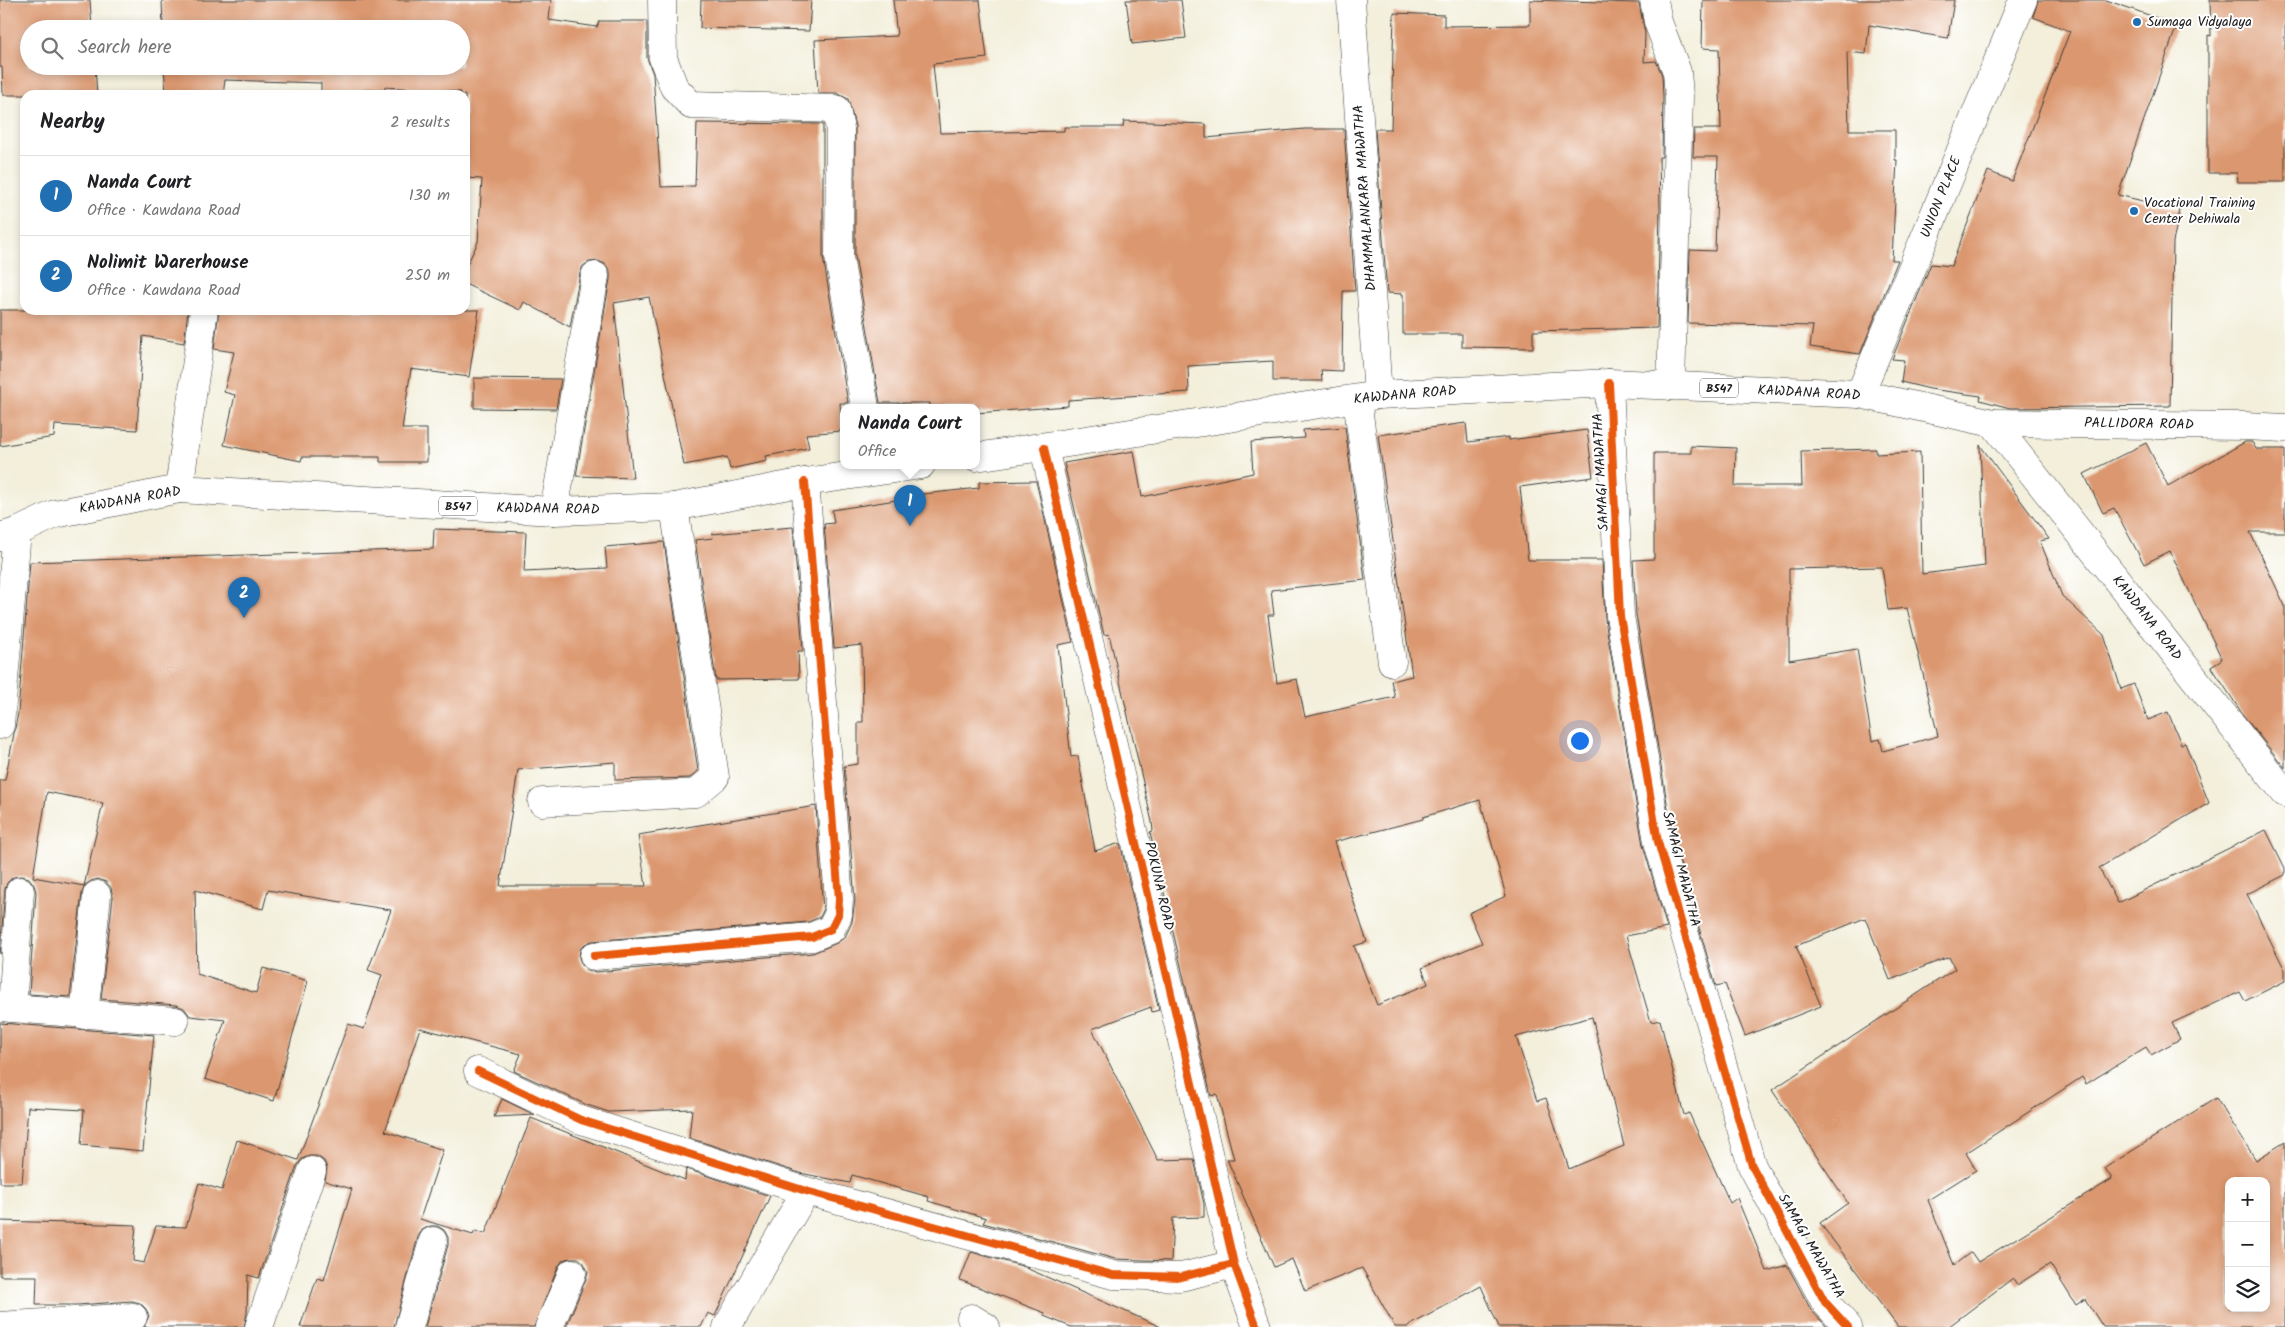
<!DOCTYPE html>
<html lang="en">
<head>
<meta charset="utf-8">
<style>
  :root { --surface:#fff; --page:#f6f6f6; --text:#202124; --muted:#757577; --line:#e0e0e0; --accent:#1f6fb2 }
  body { margin:0; font-family:Kalam,sans-serif; background:var(--page); color:var(--text) }
  .controls { position:absolute; right:15px; bottom:15px; display:grid; overflow:hidden; border-radius:10px; box-shadow:0 2px 8px #0003 }
  .controls button { width:45px; height:45px; display:grid; place-items:center; padding:0; border:0; border-bottom:1px solid var(--line); background:var(--surface); color:var(--text); font:25px sans-serif }
  .you { position:absolute; left:1579px; top:740px; width:18px; height:18px; margin:-12px; border:4px solid #fff; border-radius:50%; background:#1a73e8; box-shadow:0 0 0 8px #1a73e833 }
  .badge { display:grid; place-items:center; width:32px; height:32px; border-radius:50%; background:var(--accent); color:#fff; font-size:16px; font-weight:700 }
  .pin { position:absolute; translate:-50% -41px; filter:drop-shadow(0 1px 2px #0008) }
  .pin::after { content:''; position:absolute; top:26px; width:18px; height:15px; background:inherit; clip-path:polygon(0 0,100% 0,50% 100%) }
  .popup { position:absolute; left:840px; top:404px; width:140px; height:65px; box-sizing:border-box; display:grid; place-content:center; border-radius:10px; background:var(--surface); filter:drop-shadow(0 1px 4px #0005); font-size:16px; white-space:nowrap; color:var(--muted) }
  .popup b { font-size:19px; color:var(--text) }
  .popup::after { content:''; position:absolute; left:50%; top:100%; margin-left:-10px; border:10px solid transparent; border-top-color:var(--surface) }
  .list { margin:0; padding:0; list-style:none }
  h2 { display:flex; justify-content:space-between; align-items:center; height:65px; margin:0; padding:0 20px; font-size:21px }
  h2 small { font-size:16px; font-weight:400; color:var(--muted) }
  .list li { display:grid; grid-template-columns:32px 1fr auto; gap:15px; align-items:center; box-sizing:border-box; height:80px; padding:0 20px; border-top:1px solid var(--line) }
  .list b { display:block; font-size:19px; white-space:nowrap }
  .list p { margin:0; font-size:16px; white-space:nowrap; color:var(--muted) }
  .list em { font-size:16px; font-style:normal; color:var(--muted) }
  .icon { flex:none; width:28px; height:28px; fill:none; stroke:currentColor; stroke-width:2; stroke-linecap:round; stroke-linejoin:round }
  .map { position:relative; flex:none; width:2285px; height:1327px; overflow:hidden }
  .search { position:absolute; background:var(--surface); box-shadow:0 2px 8px #0003; left:20px; top:20px; width:450px; height:55px; display:flex; align-items:center; gap:12px; box-sizing:border-box; padding:0 18px; border-radius:28px; color:var(--muted); font-size:19px }
  .panel { position:absolute; background:var(--surface); box-shadow:0 2px 8px #0003; left:20px; top:90px; width:450px; height:225px; border-radius:15px }
  .map>svg:first-child { display:block }
</style>
</head>
<body>
<div class="map">
<svg width="2285" height="1327" viewBox="0 0 2285 1327">
  <rect width="100%" height="100%" fill="#fff"/>
  <filter id="ink" filterUnits="userSpaceOnUse"><feTurbulence type="fractalNoise" baseFrequency=".02" numOctaves="2"/><feDisplacementMap in="SourceGraphic" scale="10" xChannelSelector="R" yChannelSelector="G"/><feConvolveMatrix kernelMatrix="1 2 1 2 8 2 1 2 1" color-interpolation-filters="sRGB"/></filter>
  <filter id="wash" filterUnits="userSpaceOnUse"><feTurbulence type="fractalNoise" baseFrequency=".0096" numOctaves="4" result="noise"/><feDisplacementMap in="SourceGraphic" scale="20" xChannelSelector="R" yChannelSelector="G"/><feGaussianBlur stdDeviation="1.12" result="paint"/><feColorMatrix in="noise" values="0 0 0 0 0 0 0 0 0 0 0 0 0 0 0 0 0 1.4 0 .05"/><feComposite in="paint" operator="in"/></filter>
  <g filter="url(#wash)">
    <rect width="100%" height="100%" fill="#f3efdb"/>
    <g id="blocks">
      <g fill="#db9870" fill-rule="evenodd">
        <polygon points="0,0 90,0 92,29 29,29 29,66 95,66 97,95 3,95 2,67 0,67"/>
        <polygon points="162,0 551,0 549,20 597,27 599,21 647,21 647,58 653,74 661,187 695,186 697,123 823,124 823,257 848,403 840,403 842,431 806,434 809,448 766,456 767,461 730,469 727,457 684,465 649,297 614,303 633,478 576,476 610,279 610,271 605,264 598,261 589,262 583,266 580,273 570,327 524,302 520,310 465,284 465,269 478,242 482,179 465,178 465,95 461,95 461,92 385,87 385,90 361,90 361,95 321,95 321,83 225,80 223,95 166,95 164,66 461,66 461,29 163,29"/>
        <polygon points="701,0 811,0 809,31 700,28"/>
        <polygon points="893,0 980,0 987,58 933,64 940,133 1064,131 1064,127 1123,127 1124,121 1206,124 1206,138 1305,129 1344,129 1355,291 1343,291 1342,371 1321,370 1322,381 1273,381 1273,361 1188,366 1189,392 1068,400 1068,406 976,413 976,407 930,407 930,403 880,403 855,256 855,126 848,99 837,93 818,93 815,40 897,36"/>
        <polygon points="1126,0 1181,0 1186,38 1132,44"/>
        <polygon points="1530,0 1639,3 1645,33 1644,62 1656,61 1662,75 1663,96 1662,157 1659,157 1660,209 1657,328 1533,331 1533,348 1462,347 1462,334 1403,334 1403,294 1387,293 1375,129 1391,129 1394,13 1444,15 1444,26 1530,25"/>
        <polygon points="1703,0 1954,0 1948,38 1869,25 1866,54 1847,52 1849,130 1895,130 1895,160 1897,160 1892,260 1898,260 1860,354 1810,347 1813,326 1688,323 1690,250 1715,251 1718,157 1693,157 1694,129 1721,129 1719,49 1702,48"/>
        <polygon points="2038,0 2106,0 2177,25 2118,195 2180,210 2173,242 2170,406 2010,408 1980,400 1981,396 1930,389 1901,382 1904,360 1892,359 1931,264 1951,266 1988,171 2012,181 2070,31 2033,17"/>
        <polygon points="2210,0 2285,0 2285,182 2238,182 2237,173 2208,173 2208,35 2211,36"/>
        <polygon points="0,310 188,310 184,343 143,336 137,430 55,425 54,437 0,446"/>
        <polygon points="219,310 479,310 469,377 411,369 402,429 427,429 427,462 380,462 380,457 302,457 301,461 224,445 235,395 224,392 234,352 214,349"/>
        <polygon points="474,378 561,379 556,409 474,408"/>
        <path d="M1466,423l2,19 41,-5v3l78,-10 6,47 -73,10 8,73h74l3,59 38,226 24,83 -41,8 25,86 9,-2 24,95 5,-2 41,90 7,-5 30,73 20,-6 24,45 16,17h-328l-18,-41 -74,41h-12l-33,-59 -57,23 -13,-32 -18,8 -47,-108h7l-17,-65 -6,2 -61,-264 3,-1 -1,-9 -25,-110 -18,-78 -5,1 -40,-172 70,-12 8,46 111,-24 -2,-31 53,-4 -1,-8 42,-3 20,153 -94,10 3,25h-6l9,68 20,-4 8,38 90,-20 -4,-16 21,-5 -34,-241zM1480,800l26,96 -37,17 13,30 -60,25 6,16 -51,21 -23,-59 13,-4 -33,-100 89,-23v-2zM1592,1017l32,129 -55,23 -23,-71 -9,3 -21,-64z"/>
        <polygon points="2245,442 2252,442 2256,449 2285,449 2285,532 2250,532 2285,606 2285,768 2243,715 2211,666 2222,659 2170,551 2144,564 2114,508 2103,513 2084,474 2146,443 2168,486"/>
        <path d="M1980,445l69,94 -9,2 22,55 42,39 17,54 13,-5 14,36 20,-8 13,32 4,-1 24,60 -110,65 19,35 148,-73 19,38v7l-38,19 38,76v11l-40,20 -5,-9 -68,31 8,16 -29,16 -5,-8 -60,37 -4,-7 -116,76 10,17 -48,30 26,65 17,-13 7,10 134,-83 -7,-11 111,-70 40,62 29,-18v185h-182l-18,-28 -9,6 -26,-41 -33,21 -4,-7 -65,49h-50l-78,-104 28,-20 -76,-113 183,-121 -6,-12 -59,23 -25,-62 -69,28 25,60 -76,30 -20,-52 -9,2 -43,-147 -37,-225 -3,-54 21,-1v-106h37v-7l45,2 -1,38h67l-1,-35 75,-2v5l44,-2 2,122 63,-8zM1882,567l6,43 19,-2 31,128 -55,15 -3,-12 -8,2 -15,-92 -68,11v-91zM2229,1181h37v127h-37z"/>
        <path d="M1036,481l37,161 -15,3 13,112 7,-1 17,95 25,-8 39,167 -7,2 -1,-5 -59,22 66,131 36,-1 10,45v13l-31,1 -2,43 -56,-2 -132,-36 3,-5 -58,-17 1,-4 -77,-22 -2,8 -50,-10 -111,-35 3,-29 -83,3 -22,-7 -73,-34 7,-17 -101,-26 -35,103 58,19 -23,69 53,16 2,-4 10,3 46,-116 154,62 1,-11 84,27 -55,120 -7,-3 -7,14h-135l20,-48 2,-7 -4,-9 -6,-5h-7l-8,2 -5,7 -24,60h-109l23,-82v-8l-4,-7 -7,-4h-7l-8,4 -4,7 -24,90h-94l17,-49 7,2 28,-91 -27,-8 2,-13 -3,-7 -7,-5h-8l-7,3 -5,7 -38,112 -11,-3 -1,38 -3,14h-100l5,-11 -3,-7 -6,-6 -8,-2 -55,4h-41l1,-29h-37v-55l136,4 -3,36 11,2 12,-37 30,1 13,-44 23,7 15,-50 61,20 50,-136 16,5 18,-54 -14,-5 23,-60 -123,-20 -5,19 -68,-19 2,84 59,19 7,-25 45,13 -34,120 -69,-22 20,-59 -35,-4 -6,-8 -8,-3 -75,-6 12,-102 -2,-9 -5,-6 -8,-3 -7,2 -6,4 -3,8 -12,104 -41,-3 7,-102 -2,-7 -5,-7 -7,-2 -9,1 -6,6 -2,6 -5,65v-174h5l13,-67 12,-151 403,-13 1,-20 92,3 -2,40 83,-4 -2,-21 59,-5 34,229 -8,7 -75,2v-18l-97,8 -18,116h146l-8,-51 178,-29 7,105 -3,6 -12,5 -216,19 -7,3 -5,5 -1,9 3,7 5,5 8,2 218,-19 24,-10 8,-6 7,-15 3,-22 -11,-134 14,-2v-42h5l-1,-77 -28,3 -10,-124 10,-1 -2,-13 64,-10 -1,-3 84,-9v-6zM47,792l56,11 -19,83 -51,-9z"/>
        <polygon points="793,527 803,651 798,651 799,679 716,680 695,540 713,538 712,534"/>
        <polygon points="0,1023 154,1035 143,1151 81,1145 84,1110 28,1107 22,1183 0,1183"/>
        <polygon points="502,1099 535,1115 494,1117"/>
        <polygon points="971,1252 1029,1268 1026,1268 1161,1327 1071,1327 1044,1316 1045,1313 960,1280"/>
      </g>
    </g>
  </g>
  <g filter="url(#ink)">
    <use href="#blocks" fill-opacity="0" stroke="#3c3c39" stroke-width="1"/>
    <g fill="none" stroke-linecap="round" stroke-linejoin="round">
      <g stroke="#3c3c39" stroke-width="29">
        <g id="minor">
          <polyline points="662,0 663,58 674,87 691,105 836,109 840,129 839,257 865,407"/>
          <polyline points="1351,0 1378,395"/>
          <polyline points="1654,0 1658,22 1677,72 1679,96 1671,386"/>
          <polyline points="1609,383 1620,616 1658,842 1752,1166 1825,1302 1848,1327"/>
          <polyline points="1860,394 2023,0"/>
          <polyline points="1357,399 1392,662"/>
          <polyline points="1993,423 2245,426 2285,428"/>
          <polyline points="1044,448 1234,1264 1257,1327"/>
          <polyline points="179,489 204,310"/>
          <polyline points="554,511 595,276"/>
          <polyline points="0,725 17,532"/>
          <polyline points="542,802 696,793 715,777 674,507"/>
          <polyline points="594,956 812,937 831,929 838,915 839,899 805,482"/>
          <polyline points="0,1007 175,1021"/>
          <polyline points="12,1008 20,891"/>
          <polyline points="84,1015 97,895"/>
          <polyline points="478,1071 581,1120 806,1191 1113,1275 1181,1277 1234,1264"/>
          <polyline points="971,1318 986,1327"/>
          <polyline points="0,1326 133,1317"/>
          <polyline points="259,1327 312,1171"/>
          <polyline points="409,1327 433,1241"/>
          <polyline points="549,1327 572,1273"/>
          <polyline points="727,1327 806,1191"/>
        </g>
      </g>
      <g stroke="#3c3c39" stroke-width="29">
        <g id="major">
          <polyline points="976,457 1378,395 1609,383 1860,394 1993,423 2285,793"/>
          <polyline points="0,537 17,532 55,514 179,489 554,511 674,507 805,482 921,465"/>
        </g>
      </g>
      <use href="#minor" stroke="#fff" stroke-width="28"/>
      <use href="#major" stroke="#fff" stroke-width="28"/>
      <g stroke="#fff" stroke-width="11">
        <g id="cycleway">
          <polyline points="1609,383 1620,616 1658,842 1752,1166 1825,1302 1848,1327"/>
          <polyline points="1044,448 1234,1264 1257,1327"/>
          <polyline points="594,956 812,937 831,929 838,915 839,899 805,482"/>
          <polyline points="478,1071 581,1120 806,1191 1113,1275 1181,1277 1234,1264"/>
        </g>
      </g>
      <use href="#cycleway" stroke="#e8590c" stroke-width="8"/>
    </g>
  </g>
  <g fill="#1f6fb2" stroke="#fff" stroke-width="2">
    <circle cx="2137" cy="22" r="5"/>
    <circle cx="2134" cy="211" r="5"/>
  </g>
  <g text-anchor="middle" dominant-baseline="central" stroke-width="4" stroke-linejoin="round" paint-order="stroke">
    <g fill="#fff" stroke="#606060" stroke-width="1">
      <rect x="1700" y="378.5" width="38" height="19" rx="4"/>
      <rect x="439" y="496.5" width="38" height="19" rx="4"/>
    </g>
    <g font-size="12" font-weight="bold" fill="#1c1c1c">
      <text x="1719" y="388">B547</text>
      <text x="458" y="506">B547</text>
    </g>
    <g font-size="14" fill="#1c1c1c" stroke="#fff" text-anchor="start">
      <text x="2147" y="22">Sumaga Vidyalaya</text>
      <text x="2144" y="203">Vocational Training<tspan x="2144" dy="16">Center Dehiwala</tspan></text>
    </g>
    <g font-size="14" fill="#1c1c1c" stroke="#fff">
      <text transform="translate(1941 197) rotate(-68)">UNION PLACE</text>
      <text transform="translate(1365 198) rotate(-94)">DHAMMALANKARA MAWATHA</text>
      <text transform="translate(1809 393) rotate(3)">KAWDANA ROAD</text>
      <text transform="translate(1405 395) rotate(-5)">KAWDANA ROAD</text>
      <text transform="translate(2139 424) rotate(1)">PALLIDORA ROAD</text>
      <text transform="translate(1601 472) rotate(-93)">SAMAGI MAWATHA</text>
      <text transform="translate(130 500) rotate(-10)">KAWDANA ROAD</text>
      <text transform="translate(548 509) rotate(1)">KAWDANA ROAD</text>
      <text transform="translate(2147 618) rotate(52)">KAWDANA ROAD</text>
      <text transform="translate(1681 869) rotate(76)">SAMAGI MAWATHA</text>
      <text transform="translate(1159 886) rotate(77)">POKUNA ROAD</text>
      <text transform="translate(1811 1246) rotate(60)">SAMAGI MAWATHA</text>
    </g>
  </g>
</svg>
<div class="controls">
<button>+</button>
<button>−</button>
<button><svg class="icon" aria-label="layers" viewBox="0 0 24 24"><path d="M12 4l9 5-9 5-9-5zM3 14l9 5 9-5"/></svg></button>
</div>
<div class="you"></div>
<div class="pin badge" style="left:910px;top:526px">1</div>
<div class="popup"><b>Nanda Court</b>Office</div>
<div class="pin badge" style="left:244px;top:618px">2</div>
<div class="search"><svg class="icon" aria-label="search" viewBox="0 0 24 24"><circle cx="10" cy="10" r="6"/><path d="M15 15l6 6"/></svg>Search here</div>
<section class="panel">
<h2>Nearby<small>2 results</small></h2>
<ul class="list">
<li><span class="badge">1</span><div><b>Nanda Court</b><p>Office · Kawdana Road</p></div><em>130 m</em></li>
<li><span class="badge">2</span><div><b>Nolimit Warerhouse</b><p>Office · Kawdana Road</p></div><em>250 m</em></li>
</ul>
</section>
</div>
</body>
</html>
